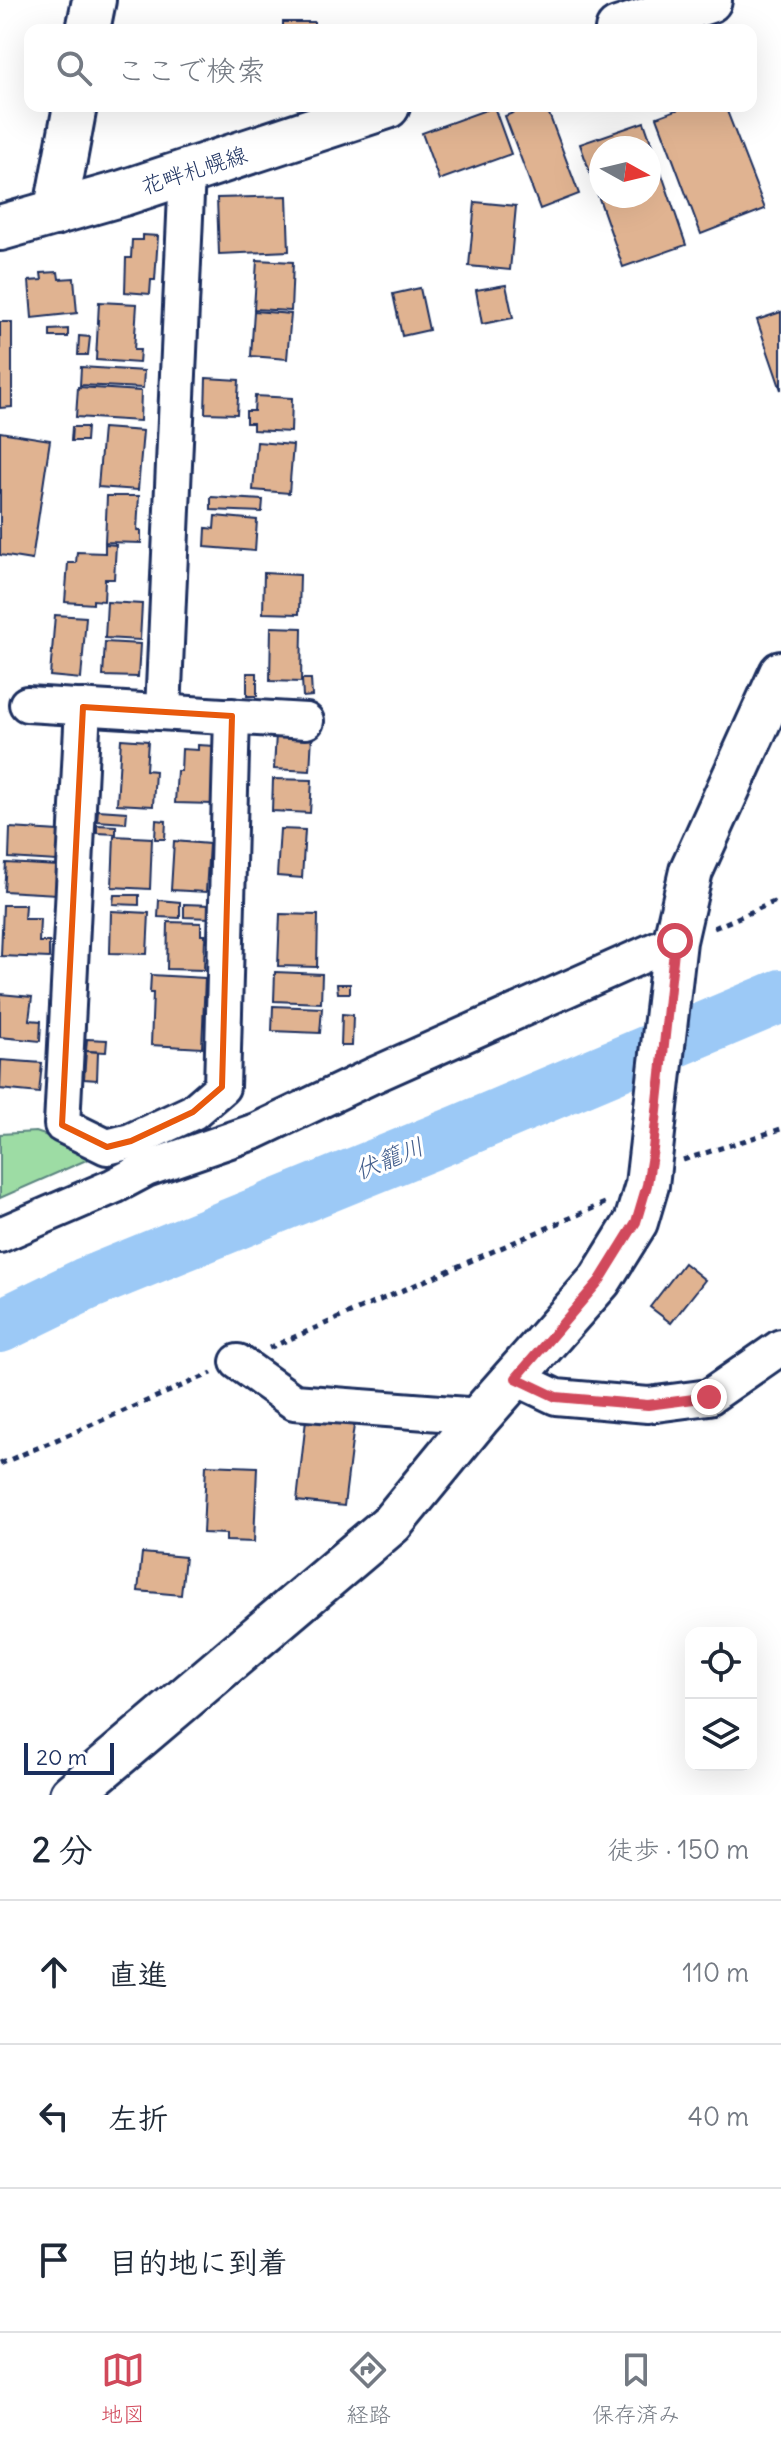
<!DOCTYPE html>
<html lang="ja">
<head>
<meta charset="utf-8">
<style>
  :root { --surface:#fff; --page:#f6f6f7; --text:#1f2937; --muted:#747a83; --line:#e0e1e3; --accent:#d1495b }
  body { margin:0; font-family:Delius,"Klee One",sans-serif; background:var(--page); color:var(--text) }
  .controls { position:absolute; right:24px; bottom:24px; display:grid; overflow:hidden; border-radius:16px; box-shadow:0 8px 32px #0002 }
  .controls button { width:72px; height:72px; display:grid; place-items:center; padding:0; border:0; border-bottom:2px solid var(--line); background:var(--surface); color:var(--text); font:40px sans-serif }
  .compass { position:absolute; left:589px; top:136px; width:72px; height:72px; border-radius:50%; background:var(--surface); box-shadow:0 8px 32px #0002; rotate:98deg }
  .scale { position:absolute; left:24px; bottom:20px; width:90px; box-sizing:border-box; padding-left:8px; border:4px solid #1b2f5e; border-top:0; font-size:22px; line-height:28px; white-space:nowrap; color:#1b2f5e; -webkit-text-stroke:6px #fff; paint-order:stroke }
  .stop { position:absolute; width:24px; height:24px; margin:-18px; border:6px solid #d1495b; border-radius:50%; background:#fff }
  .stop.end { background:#d1495b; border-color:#fff; box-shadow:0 2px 8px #0008 }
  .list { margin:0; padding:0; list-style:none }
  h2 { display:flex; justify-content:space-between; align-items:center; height:104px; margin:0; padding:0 32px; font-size:34px }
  h2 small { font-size:26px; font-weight:400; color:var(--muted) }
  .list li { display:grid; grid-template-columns:52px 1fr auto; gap:24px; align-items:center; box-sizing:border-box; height:144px; padding:0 32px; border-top:2px solid var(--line) }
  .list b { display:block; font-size:30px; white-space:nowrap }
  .list em { font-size:26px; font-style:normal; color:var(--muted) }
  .icon { flex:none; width:44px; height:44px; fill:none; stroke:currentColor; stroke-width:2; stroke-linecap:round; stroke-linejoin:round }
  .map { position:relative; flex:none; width:781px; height:1795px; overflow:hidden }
  .search { position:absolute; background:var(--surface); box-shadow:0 8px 32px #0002; left:24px; right:24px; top:24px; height:88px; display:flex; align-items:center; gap:20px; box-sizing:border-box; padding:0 28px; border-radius:16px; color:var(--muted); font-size:30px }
  .sheet { height:536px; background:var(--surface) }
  nav { display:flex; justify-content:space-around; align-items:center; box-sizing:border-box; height:112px; border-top:2px solid var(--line); background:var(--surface); font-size:22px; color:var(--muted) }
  nav a { display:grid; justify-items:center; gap:4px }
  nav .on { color:var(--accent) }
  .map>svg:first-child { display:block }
</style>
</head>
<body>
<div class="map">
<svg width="781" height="1795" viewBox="0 0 781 1795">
  <rect width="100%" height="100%" fill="#fff"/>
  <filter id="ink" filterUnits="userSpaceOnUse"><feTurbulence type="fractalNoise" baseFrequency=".0125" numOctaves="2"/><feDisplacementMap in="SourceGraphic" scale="16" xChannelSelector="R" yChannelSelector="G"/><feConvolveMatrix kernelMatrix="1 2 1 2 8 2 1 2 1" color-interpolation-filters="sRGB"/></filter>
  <g filter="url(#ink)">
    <polygon fill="#9ddca4" stroke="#5c8681" stroke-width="2" points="36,1132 100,1154 0,1198 0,1134"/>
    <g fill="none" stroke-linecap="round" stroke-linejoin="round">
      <polyline stroke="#9cc9f6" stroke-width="54" points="0,1326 86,1284 459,1132 781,996"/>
    </g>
    <g fill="#e0b391" stroke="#1b2f5e" stroke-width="2" fill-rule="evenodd">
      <rect x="283" y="22" width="31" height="8"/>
      <polygon points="530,106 546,106 579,194 540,209 505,116"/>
      <polygon points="687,106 725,106 765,209 701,234 657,117"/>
      <polygon points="494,107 511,154 439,180 422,133"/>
      <path d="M644,122l42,123 -63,22 -43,-123zM601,148h48v48h-48z"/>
      <polygon points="287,196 289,251 219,254 217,198"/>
      <polygon points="475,202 516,206 510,270 469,266"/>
      <polygon points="143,235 158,236 155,280 151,280 150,294 125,292 126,258 131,258 132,240 143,240"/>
      <polygon points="257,260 293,262 291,311 254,309"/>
      <polygon points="58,272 59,279 74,278 77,313 32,318 29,281 42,280 41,273"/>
      <polygon points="506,285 513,318 482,324 476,290"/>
      <polygon points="420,288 429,330 402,336 393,294"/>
      <polygon points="99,302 137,304 134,350 140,350 139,363 96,360"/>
      <polygon points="254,311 291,314 287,359 251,356"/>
      <polygon points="781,312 781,390 757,320"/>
      <polygon points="0,322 12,322 12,407 0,408"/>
      <polygon points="68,329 68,337 50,337 50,330"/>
      <polygon points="79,336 90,337 88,355 78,355"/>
      <polygon points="81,367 144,371 143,388 80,385"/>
      <polygon points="206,378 239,380 237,414 205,413"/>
      <polygon points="78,387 141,391 140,421 76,417"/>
      <polygon points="255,396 292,398 291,432 253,430 253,423 246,423 246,411 254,411"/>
      <polygon points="72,427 87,427 86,441 71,441"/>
      <polygon points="103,428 143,431 138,490 98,487"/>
      <polygon points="0,432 50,440 32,560 0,555"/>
      <polygon points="257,442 293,445 289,493 253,490"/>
      <polygon points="107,496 139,496 137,530 141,531 141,543 105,542"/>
      <polygon points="211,497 263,500 262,512 211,510"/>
      <polygon points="215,516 257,520 255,551 205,547 206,528 214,529"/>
      <polygon points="105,544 116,545 114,579 105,579 104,601 93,600 93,604 65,602 68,563 76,563 77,552 105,553"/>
      <polygon points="264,573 300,575 299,614 263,613"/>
      <polygon points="107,602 142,604 140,640 105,638"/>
      <polygon points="55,615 86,617 81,679 50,676"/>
      <polygon points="271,627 302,628 301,682 270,681"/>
      <polygon points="105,642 140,644 138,677 103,676"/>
      <rect x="247" y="673" width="10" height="23"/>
      <polygon points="302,679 311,679 312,696 303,697"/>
      <polygon points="276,734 312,735 310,771 274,769"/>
      <polygon points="121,739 148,741 146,770 155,771 153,806 117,804"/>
      <polygon points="198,745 215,746 213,804 175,803 177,771 181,771 182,749 198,750"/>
      <polygon points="273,779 312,780 310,813 272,811"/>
      <polygon points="98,810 127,812 126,823 97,821"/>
      <polygon points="156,820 166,821 165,839 155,839"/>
      <polygon points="97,825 116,826 116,834 97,833"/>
      <polygon points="10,828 59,831 57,861 9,858"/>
      <polygon points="280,829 305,830 302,878 277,876"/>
      <polygon points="114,836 152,838 150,889 112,887"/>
      <polygon points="174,841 209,844 206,892 171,890"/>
      <polygon points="6,863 59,866 57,894 4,891"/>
      <polygon points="114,895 139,895 139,905 113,904"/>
      <polygon points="159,900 180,902 180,918 158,917"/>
      <polygon points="184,904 211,905 210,918 184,917"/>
      <polygon points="3,905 25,905 24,919 40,919 39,942 49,942 49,958 1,956"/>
      <polygon points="111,911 149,913 147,954 110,953"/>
      <polygon points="280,914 318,915 317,967 278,966"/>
      <polygon points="168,922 201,923 201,935 205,935 204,970 167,969"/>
      <polygon points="275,972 322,974 321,1003 274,1001"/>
      <polygon points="151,975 205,978 202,1048 151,1045 153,993 150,993"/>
      <polygon points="337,984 350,984 350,993 338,993"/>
      <polygon points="0,994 32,997 29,1020 41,1021 40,1041 0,1037"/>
      <polygon points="273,1006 322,1008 320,1033 272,1031"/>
      <polygon points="342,1014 353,1015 352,1046 341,1046"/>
      <polygon points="87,1039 107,1040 106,1052 86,1051"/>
      <polygon points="86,1051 98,1052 97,1080 84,1079"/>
      <polygon points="1,1060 42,1063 39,1093 0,1089"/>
      <polygon points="684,1263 705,1280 671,1323 650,1307"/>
      <polygon points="306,1420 354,1425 344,1506 297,1501"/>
      <polygon points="206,1465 257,1467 254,1542 226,1541 226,1534 203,1533"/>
      <polygon points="142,1553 185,1557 181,1595 138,1591"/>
    </g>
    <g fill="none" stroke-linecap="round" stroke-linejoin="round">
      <g stroke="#1b2f5e" stroke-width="40">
        <g id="minor">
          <polyline points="27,704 306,721"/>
          <polyline points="83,707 62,1125 107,1147 131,1141 193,1112 222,1087 232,716"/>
          <polyline points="163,711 187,172"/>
          <polyline points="0,1235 114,1186 146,1169 256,1131 372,1076 675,941"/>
          <polyline points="238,1362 294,1402 480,1416"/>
          <polyline points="516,1378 556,1397 648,1405 709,1397 781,1347"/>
        </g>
      </g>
      <g stroke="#1b2f5e" stroke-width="48">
        <g id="tertiary">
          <polyline points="88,30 94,0"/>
          <polyline points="55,214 75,106"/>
          <polyline points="71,1795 392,1523 480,1416 600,1280 636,1222 647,1185 675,941 691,871 781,673"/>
        </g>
      </g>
      <g stroke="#1b2f5e" stroke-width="50">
        <g id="secondary">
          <polyline points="618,30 709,0"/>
          <polyline points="0,228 123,193 387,106"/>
        </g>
      </g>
      <g stroke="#1b2f5e" stroke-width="5" stroke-dasharray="6 6" stroke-linecap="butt">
        <polyline points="714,928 781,899"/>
        <polyline points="683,1160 781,1129"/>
        <polyline points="269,1348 605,1203"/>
        <polyline points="0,1464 212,1373"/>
      </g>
      <use href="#minor" stroke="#fff" stroke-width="34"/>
      <use href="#tertiary" stroke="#fff" stroke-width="42"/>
      <use href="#secondary" stroke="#fff" stroke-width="44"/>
    </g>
  </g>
  <g fill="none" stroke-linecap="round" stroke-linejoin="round" filter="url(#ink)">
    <polyline stroke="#d1495b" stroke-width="10" points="675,941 653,1149 647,1185 636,1222 600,1280 516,1378 556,1397 648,1405 709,1397"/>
  </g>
  <path fill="none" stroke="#e8590c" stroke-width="6" stroke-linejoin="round" d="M83,707l149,9 -10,371 -29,25 -62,29 -24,6 -45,-22z"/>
  <g text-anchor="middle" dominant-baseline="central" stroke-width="6" stroke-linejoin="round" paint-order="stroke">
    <g font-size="22" fill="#1b2f5e" stroke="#fff">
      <text transform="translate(194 170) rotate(-18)">花畔札幌線</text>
    </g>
    <g font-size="24" font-style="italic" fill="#425d8c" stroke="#fff">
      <text transform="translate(389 1158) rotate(-22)">伏籠川</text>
    </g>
  </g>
</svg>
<div class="controls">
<button><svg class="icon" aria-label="locate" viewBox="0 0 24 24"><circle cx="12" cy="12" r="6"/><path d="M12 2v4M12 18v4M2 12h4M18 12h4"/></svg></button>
<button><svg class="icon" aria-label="layers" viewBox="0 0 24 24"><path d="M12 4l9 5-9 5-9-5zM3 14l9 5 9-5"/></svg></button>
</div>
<svg class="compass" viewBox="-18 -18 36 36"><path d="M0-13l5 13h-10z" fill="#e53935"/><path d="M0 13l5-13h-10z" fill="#747a83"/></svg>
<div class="scale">20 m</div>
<div class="stop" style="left:675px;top:941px"></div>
<div class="stop end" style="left:709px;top:1397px"></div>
<div class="search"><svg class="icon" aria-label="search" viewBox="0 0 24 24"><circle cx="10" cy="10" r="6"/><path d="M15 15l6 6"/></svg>ここで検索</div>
</div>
<section class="sheet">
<h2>2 分<small>徒歩 · 150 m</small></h2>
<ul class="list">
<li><svg class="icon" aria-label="ahead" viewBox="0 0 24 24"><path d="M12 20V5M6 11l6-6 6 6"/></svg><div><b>直進</b></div><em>110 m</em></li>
<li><svg class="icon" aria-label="left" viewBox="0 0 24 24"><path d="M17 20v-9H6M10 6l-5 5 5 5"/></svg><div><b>左折</b></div><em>40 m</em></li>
<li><svg class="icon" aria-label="arrive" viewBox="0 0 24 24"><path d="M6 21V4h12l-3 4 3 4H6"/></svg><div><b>目的地に到着</b></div></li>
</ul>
</section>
<nav>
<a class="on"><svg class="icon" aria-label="map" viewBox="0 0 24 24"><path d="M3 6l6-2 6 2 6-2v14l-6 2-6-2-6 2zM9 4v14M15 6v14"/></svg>地図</a>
<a><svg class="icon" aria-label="directions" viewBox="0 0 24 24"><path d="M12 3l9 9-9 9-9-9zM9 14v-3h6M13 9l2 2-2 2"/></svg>経路</a>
<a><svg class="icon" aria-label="saved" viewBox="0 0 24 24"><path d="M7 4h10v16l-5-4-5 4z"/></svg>保存済み</a>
</nav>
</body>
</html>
